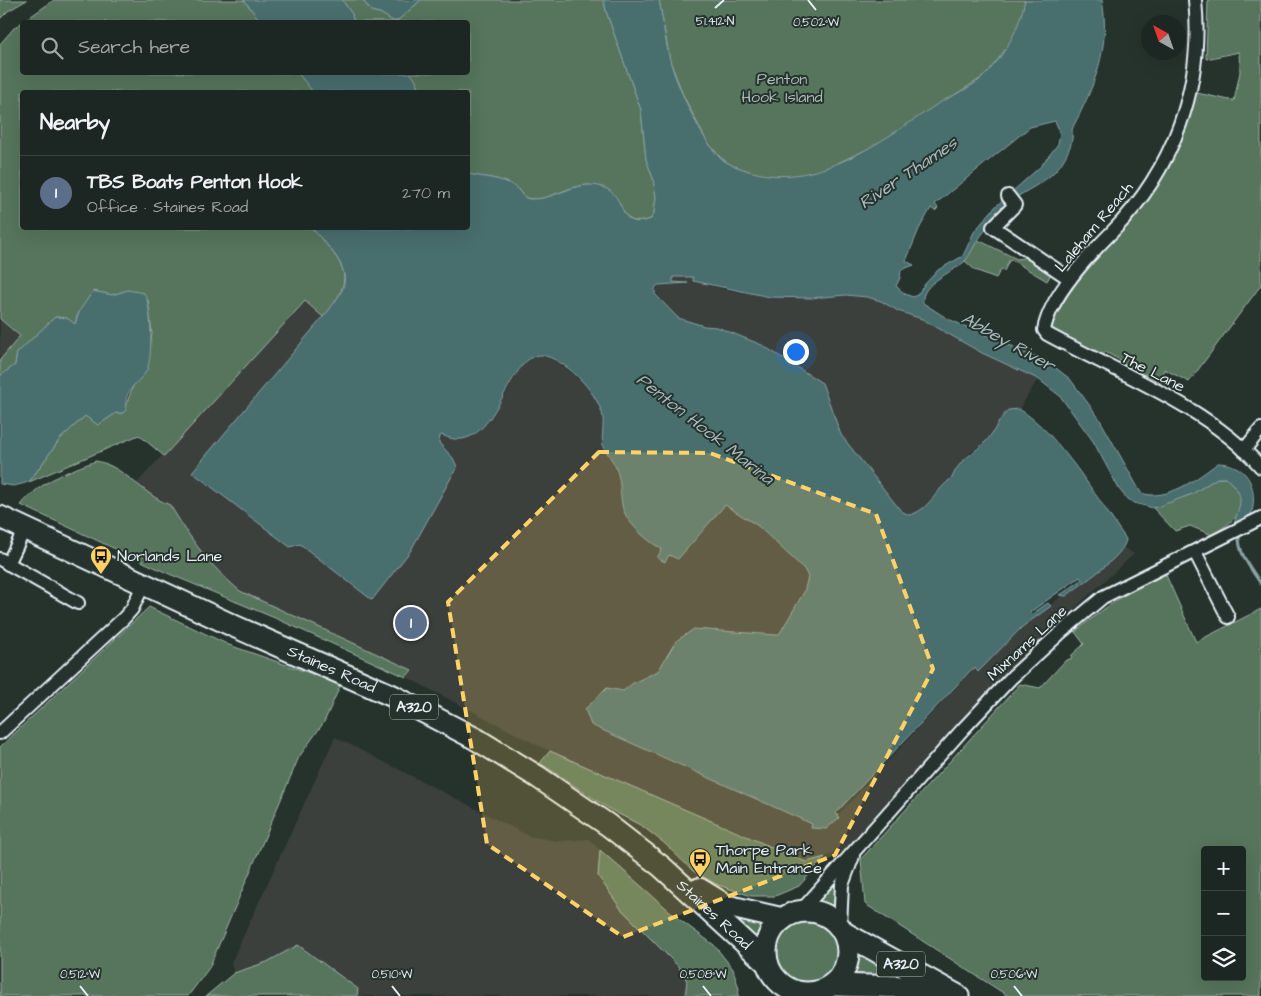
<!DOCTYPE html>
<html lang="en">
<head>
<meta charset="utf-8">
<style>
  :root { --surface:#1c2622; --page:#252e2a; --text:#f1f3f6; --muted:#a0a5a5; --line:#3a4340; --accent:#b45309 }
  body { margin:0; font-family:"Architects Daughter",sans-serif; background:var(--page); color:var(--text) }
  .controls { position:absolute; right:15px; bottom:15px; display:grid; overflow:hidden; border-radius:5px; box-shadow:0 5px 20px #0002 }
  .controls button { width:45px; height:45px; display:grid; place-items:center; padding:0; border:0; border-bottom:1px solid var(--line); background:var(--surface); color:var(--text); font:25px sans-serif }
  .compass { position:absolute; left:1141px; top:15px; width:45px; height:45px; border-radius:50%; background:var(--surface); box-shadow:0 5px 20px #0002; rotate:320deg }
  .you { position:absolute; left:795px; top:351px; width:18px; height:18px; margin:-12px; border:4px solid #fff; border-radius:50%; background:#1a73e8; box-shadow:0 0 0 8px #1a73e833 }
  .badge { display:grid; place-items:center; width:32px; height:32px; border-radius:50%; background:var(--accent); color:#fff; font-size:16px; font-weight:700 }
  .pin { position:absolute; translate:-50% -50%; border:2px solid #fff; box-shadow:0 1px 5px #0006 }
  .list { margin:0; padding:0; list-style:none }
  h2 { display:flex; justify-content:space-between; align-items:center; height:65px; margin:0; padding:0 20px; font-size:21px }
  h2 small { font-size:16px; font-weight:400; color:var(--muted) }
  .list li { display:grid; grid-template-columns:32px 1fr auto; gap:15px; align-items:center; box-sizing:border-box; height:75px; padding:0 20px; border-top:1px solid var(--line) }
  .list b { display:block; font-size:19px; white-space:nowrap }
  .list p { margin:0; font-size:16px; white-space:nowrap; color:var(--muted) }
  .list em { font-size:16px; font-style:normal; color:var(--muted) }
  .icon { flex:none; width:28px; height:28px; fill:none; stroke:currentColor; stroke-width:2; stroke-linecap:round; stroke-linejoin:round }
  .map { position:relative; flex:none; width:1261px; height:996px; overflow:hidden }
  .search { position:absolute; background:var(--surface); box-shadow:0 5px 20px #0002; left:20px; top:20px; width:450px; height:55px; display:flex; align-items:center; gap:12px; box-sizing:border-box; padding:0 18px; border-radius:5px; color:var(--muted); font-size:19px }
  .panel { position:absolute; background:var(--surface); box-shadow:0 5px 20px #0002; left:20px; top:90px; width:450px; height:140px; border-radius:5px }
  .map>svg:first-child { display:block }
</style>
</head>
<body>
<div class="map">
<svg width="1261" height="996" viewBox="0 0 1261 996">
  <rect width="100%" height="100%" fill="#26332d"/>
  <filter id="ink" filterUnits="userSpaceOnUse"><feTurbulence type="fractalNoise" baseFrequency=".02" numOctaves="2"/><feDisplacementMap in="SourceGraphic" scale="10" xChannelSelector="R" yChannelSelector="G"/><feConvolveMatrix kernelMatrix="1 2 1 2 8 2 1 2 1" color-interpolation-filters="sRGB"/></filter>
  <g filter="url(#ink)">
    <g fill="#3b413e">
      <polygon points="673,277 694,277 693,281 726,290 770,297 811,298 846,295 867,297 881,301 898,311 922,319 982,353 1038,379 1019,409 1008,411 987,440 970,453 954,472 952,478 946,482 932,500 917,513 909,515 901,511 841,435 822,383 762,345 717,327 704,326 678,318 654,291 658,285 667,283"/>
      <polygon points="305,301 323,317 193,472 290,547 300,544 411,550 453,458 439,443 440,436 442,435 451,439 504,398 523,362 531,357 538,355 547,356 560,364 584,383 596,397 603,419 603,444 615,467 620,483 622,507 630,522 646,539 662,549 658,558 669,555 678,559 725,505 758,526 804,569 808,577 804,592 780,633 776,635 740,634 694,629 685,634 658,671 633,683 623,691 607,688 588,705 591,725 813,824 811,828 838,818 837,816 973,669 978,672 1022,627 1124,548 1134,554 1032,647 962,718 845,851 806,862 543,748 385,666 167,573 136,484"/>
      <polygon points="0,319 20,336 0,360"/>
      <polygon points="335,737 529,836 558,841 589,839 600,850 598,876 621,909 678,966 687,981 685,996 357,996 358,989 298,946 267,962 234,973 231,963"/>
    </g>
    <g fill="#57745c" stroke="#a0b2aa" fill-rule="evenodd">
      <polygon points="0,0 27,0 8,11 0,19"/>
      <path d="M54,0h190l17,22h-239v50l276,1 15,19h-291v136h290c30,35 48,48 11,89l-18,-16 -141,155 -25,-21 -110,47 31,-43 25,-23 13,9 18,-12h7l10,-27 13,-15 6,-37 -4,-34 -20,-10 -16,5 -19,-4 -16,25 -2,9 -8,-7 -12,-1 -38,36 -2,12 -15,11v-16l20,-24 -20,-17v-275l14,-16z"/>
      <path d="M342,0h21l8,11 9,2 13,8h4l24,-21h183l2,11 35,99 5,49 7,19 3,19 -2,16 -3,6c-35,12 -23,-23 -52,-32 -24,-8 -42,12 -66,12 -11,0 -11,-7 -18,-12 -11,-9 -34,-10 -47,-13v-82h-50l-2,-12 -6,-7 58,-1v-50h-110l-5,-2 -1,-6z"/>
      <polygon points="659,0 1025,0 1022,18 1012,41 986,75 874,146 825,169 793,177 766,177 731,165 720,157 706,140 683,95 670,61"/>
      <polygon points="1208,0 1261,0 1261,285 1189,382 1164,369 1161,383 1145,374 1140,376 1121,369 1124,362 1105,352 1101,360 1057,337 1051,328 1058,307 1084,267 1182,132 1197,93 1234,101 1240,72 1239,52 1206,59"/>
      <polygon points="978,240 1017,259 1028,257 1055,276 1051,274 1047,281 1010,259 1004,271 1001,269 996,278 975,270 965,261"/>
      <path d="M96,461c28,5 47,34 74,44 22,36 38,59 70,86l172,79 -6,7 -131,-59 -108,-45 -146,-68c20,-24 47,-34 75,-44z"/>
      <path d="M1217,478h9c31,26 11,41 -14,57l-22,-9 -15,5 -22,-23 39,-14z"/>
      <path d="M1165,573l31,69 65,-33v387h-253l-143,-92 -4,-45 159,-175 20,4 25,-27 7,-3 -1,-2 13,-12 -9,-12c31,-26 53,-41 90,-59zM1205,850h37v127h-37z"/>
      <polygon points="149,607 229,645 341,684 324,722 299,757 209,968 188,996 0,996 0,747"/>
      <polygon points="550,751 806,862 825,857 799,886 775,896 751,896 718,885 693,871 664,843 642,826 611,810 540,763"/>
      <polygon points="600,850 680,920 714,945 733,969 739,989 738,996 685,996 687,981 678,966 621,909 598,876"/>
      <polygon points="837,883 835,916 823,908 814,906"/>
      <polygon points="721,913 769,925 759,949"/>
      <circle cx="807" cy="953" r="31"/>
      <polygon points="853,943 931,986 846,979 854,955"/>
      <polygon points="298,945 358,989 357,996 206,996 234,973 267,962"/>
    </g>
    <g fill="#4a6e6e" stroke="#89a2a5" fill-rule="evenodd">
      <polygon points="244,0 342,0 352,14 353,20 358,22 261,22"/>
      <polygon points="363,0 421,0 397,21 393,21 380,13 371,11"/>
      <path d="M604,0h55c4,20 6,40 11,60 6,24 31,79 49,97 8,7 18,10 27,13 69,23 135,-29 190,-65 16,-10 39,-18 51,-32 20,-22 32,-44 38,-73h77c9,47 -8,87 -29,127 -2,4 0,7 -1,12 -1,9 -9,23 -15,30 -13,15 -32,21 -47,33 -11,10 -23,25 -32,38 -5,7 -8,16 -14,22 -12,11 -44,21 -41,41l25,16 99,42 23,18 29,39 42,75c26,9 57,-15 77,-30 33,1 41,29 32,56l-17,10c5,-25 16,-31 -7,-51h-9l-25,16 -32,12 -7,2 -19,-5 -7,-4 -8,-10 -26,-48 -33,-45 -22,-17 -56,-26 -60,-34 -24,-8 -17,-10 -14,-4 -21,-2 -35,3 -41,-1 -77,-16v-4h-20v5l15,1 -30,2 -3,3v6l23,24 26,8 13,1 45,18 60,38 19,52 60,76 8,4c20,-4 27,-26 43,-37 6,-18 23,-25 35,-38 8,-9 12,-21 21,-30l11,-1c40,24 79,91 107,130 0,16 -46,46 -60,57l-6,-1 22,-15 -2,-3 -50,35 2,2 16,-11 3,3 -29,21 -44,45 -3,-4 -4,2 -135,143 3,5 -13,11 -15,-1 1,-4 -221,-99 -6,-16 22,-21 16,3 10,-8 25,-12 18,-30 18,-12 82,6 4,-2 24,-41 4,-15 -4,-8 -46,-43 -33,-21 -47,54 -9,-4 -4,7 -8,-4 5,-9c-14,-7 -37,-27 -40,-44 -2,-12 -1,-24 -6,-37 -3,-8 -10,-15 -13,-23 -2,-8 1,-18 0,-27 -3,-23 -34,-55 -57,-62 -39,-13 -48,107 -104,79l-2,1 -1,7 14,15 4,9 -46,83 -39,50 -72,-56 -10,3 -98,-75 137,-162c4,-6 10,-13 13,-20 11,-23 -17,-46 -30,-62h156v-54c13,3 36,4 47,13 7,5 7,13 18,12 26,0 47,-23 74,-10 21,11 10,42 44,30l3,-6 2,-16 -3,-19 -7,-19 -5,-49 -35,-99zM1055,121l5,11 -2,12 -17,22 -46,41 -21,25 -11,24 -25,14 -13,14 -8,11 -4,2 -8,-3 -9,-8 4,-8 1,-8 13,-5 -8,-4 13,-32 12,-21 4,3 3,-3 -3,-4 95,-77z"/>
      <polygon points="298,73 410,73 416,80 418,92 313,92"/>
      <path d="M128,290l16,3c8,12 9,63 3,77 -8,14 -24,18 -21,40l-3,3h-7l-18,12 -13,-9 -25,23 -31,43 -15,4 -14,-2v-108l15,-11 2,-12 38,-36 12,1 8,6 5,-14 13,-19 19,4z"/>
    </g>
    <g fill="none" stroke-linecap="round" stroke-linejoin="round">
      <path stroke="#89a2a5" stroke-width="3" d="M1239,534c-1,20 11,33 22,50"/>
      <g stroke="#e8f1f8" stroke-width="16">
        <g id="minor">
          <path d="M1195,0c9,86 -22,170 -83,232 -24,24 -62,64 -68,98l3,4c71,39 160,72 214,133"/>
          <polyline points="1008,196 1015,205 993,227 1070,279"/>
          <polyline points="1244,450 1261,429"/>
          <polyline points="1195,552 1228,617"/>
          <polyline points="0,559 78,603"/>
          <polyline points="8,564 25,528"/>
          <polyline points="0,733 124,618 132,609 144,583"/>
          <polyline points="800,912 963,729 1012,677 1059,634 1103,597 1261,518"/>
          <polyline points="840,926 842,885 853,856"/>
        </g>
      </g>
      <g stroke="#e8f1f8" stroke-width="25">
        <g id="primary">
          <path id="s1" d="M0,517l236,110 157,69 83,43 62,38 70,48 54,42 105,96"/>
          <polyline points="699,889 727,906 783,919"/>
          <circle cx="807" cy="952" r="41"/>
          <polyline points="844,933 958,996"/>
          <polyline points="833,985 905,987 942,994"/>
        </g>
      </g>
      <use href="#minor" stroke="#26332d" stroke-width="12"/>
      <use href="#primary" stroke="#26332d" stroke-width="21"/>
    </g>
  </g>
  <path fill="#ffd166" fill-opacity="0.2" stroke="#ffd166" stroke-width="4" stroke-dasharray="10 6" stroke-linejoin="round" d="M599,452l111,1 166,61 57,155 -98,186 -212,82 -136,-93 -39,-242z"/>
  <path fill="none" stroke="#e8f1f8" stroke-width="2" d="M808,0l8,10M715,8l9,-8M80,986l8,10M392,986l8,10M703,986l8,10M1014,986l8,10"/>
  <defs>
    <g id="bus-pin" transform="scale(1.125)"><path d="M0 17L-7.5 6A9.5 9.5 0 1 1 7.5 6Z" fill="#ffd166" stroke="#26332d"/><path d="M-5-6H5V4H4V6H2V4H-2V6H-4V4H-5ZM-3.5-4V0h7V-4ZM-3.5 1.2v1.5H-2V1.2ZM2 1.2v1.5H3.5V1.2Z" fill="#111"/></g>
  </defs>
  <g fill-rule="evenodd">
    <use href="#bus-pin" x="101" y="556"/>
    <use href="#bus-pin" x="700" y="859"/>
  </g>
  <g text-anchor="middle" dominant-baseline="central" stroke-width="4" stroke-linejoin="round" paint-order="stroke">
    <g fill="#26332d" stroke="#aeb8bb" stroke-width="1">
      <rect x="390" y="694.5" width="48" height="25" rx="4"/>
      <rect x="877" y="951.5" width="48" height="25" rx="4"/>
    </g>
    <g font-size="15" font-weight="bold" fill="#e8f1f8">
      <text x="414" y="707">A320</text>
      <text x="901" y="964">A320</text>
    </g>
    <g font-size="16" fill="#aebfba" stroke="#26332d">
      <text x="782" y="79">Penton<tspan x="782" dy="18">Hook Island</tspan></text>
    </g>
    <g font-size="16" fill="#e8f1f8" stroke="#26332d">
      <text transform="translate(1094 227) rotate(-50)">Laleham Reach</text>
      <text transform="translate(1153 372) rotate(27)">The Lane</text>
      <text transform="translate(1027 643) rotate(-43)">Mixnams Lane</text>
      <text stroke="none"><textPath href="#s1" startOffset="365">Staines Road</textPath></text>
      <text stroke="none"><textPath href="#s1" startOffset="822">Staines Road</textPath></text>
    </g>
    <g font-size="16" fill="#e8f1f8" stroke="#26332d" text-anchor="start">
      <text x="117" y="556">Norlands Lane</text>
      <text x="716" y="850">Thorpe Park<tspan x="716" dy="18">Main Entrance</tspan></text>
    </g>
    <g font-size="18" font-style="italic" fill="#a9bdc1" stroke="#26332d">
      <text transform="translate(908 173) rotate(-34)">River Thames</text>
      <text transform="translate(1008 342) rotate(29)">Abbey River</text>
      <text transform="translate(705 429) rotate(38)">Penton Hook Marina</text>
    </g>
  </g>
  <g font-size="12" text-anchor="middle" fill="#e8f1f8" stroke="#26332d" stroke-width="4" stroke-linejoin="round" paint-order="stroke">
    <text x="715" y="25">51.412°N</text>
    <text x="816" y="26">0.502°W</text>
    <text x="80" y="978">0.512°W</text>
    <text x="392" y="978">0.510°W</text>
    <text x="703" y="978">0.508°W</text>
    <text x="1014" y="978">0.506°W</text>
  </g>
</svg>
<div class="controls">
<button>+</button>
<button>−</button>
<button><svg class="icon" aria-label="layers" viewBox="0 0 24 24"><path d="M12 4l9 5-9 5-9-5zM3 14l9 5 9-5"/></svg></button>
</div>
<svg class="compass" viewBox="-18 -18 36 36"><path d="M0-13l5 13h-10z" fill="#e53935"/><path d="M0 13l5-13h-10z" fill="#a0a5a5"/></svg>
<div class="you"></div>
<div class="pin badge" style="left:411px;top:623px;background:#5c6f8a">1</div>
<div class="search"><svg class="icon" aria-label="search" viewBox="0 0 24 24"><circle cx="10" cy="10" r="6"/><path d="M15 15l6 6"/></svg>Search here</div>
<section class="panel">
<h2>Nearby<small></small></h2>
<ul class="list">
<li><span class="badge" style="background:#5c6f8a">1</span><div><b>TBS Boats Penton Hook</b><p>Office · Staines Road</p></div><em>270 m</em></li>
</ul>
</section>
</div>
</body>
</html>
